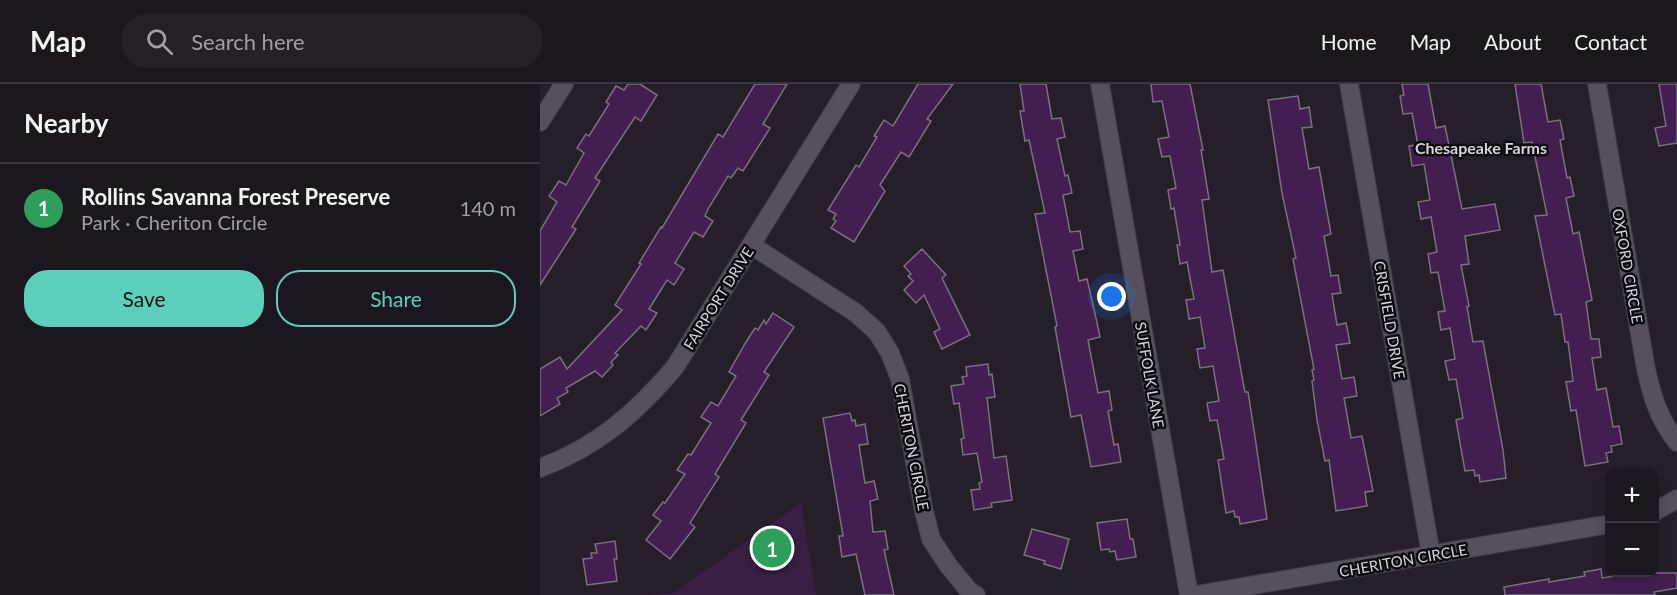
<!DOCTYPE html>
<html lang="en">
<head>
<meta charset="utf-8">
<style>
  :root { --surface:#1c171f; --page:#252028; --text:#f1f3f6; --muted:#a09fa4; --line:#3a363d; --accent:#5bcebc }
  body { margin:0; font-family:Lato,sans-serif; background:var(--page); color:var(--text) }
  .controls { position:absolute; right:18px; bottom:18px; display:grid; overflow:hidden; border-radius:12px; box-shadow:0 3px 15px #0003 }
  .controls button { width:54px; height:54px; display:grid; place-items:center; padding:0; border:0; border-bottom:2px solid var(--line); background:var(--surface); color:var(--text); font:30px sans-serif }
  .you { position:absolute; left:572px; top:213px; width:21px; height:21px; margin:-15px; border:4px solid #fff; border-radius:50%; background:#1a73e8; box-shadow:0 0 0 9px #1a73e833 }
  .badge { display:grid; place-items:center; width:39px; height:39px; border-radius:50%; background:var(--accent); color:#fff; font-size:20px; font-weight:700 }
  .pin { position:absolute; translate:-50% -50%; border:3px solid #fff; box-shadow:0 2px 6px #0006 }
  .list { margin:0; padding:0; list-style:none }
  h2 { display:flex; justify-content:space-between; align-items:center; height:78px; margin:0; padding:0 24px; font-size:26px }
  h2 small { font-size:20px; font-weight:400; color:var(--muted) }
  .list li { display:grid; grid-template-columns:39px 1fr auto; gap:18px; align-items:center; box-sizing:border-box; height:90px; padding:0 24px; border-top:2px solid var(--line) }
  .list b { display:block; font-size:22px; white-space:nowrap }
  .list p { margin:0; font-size:20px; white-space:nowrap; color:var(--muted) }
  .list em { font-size:20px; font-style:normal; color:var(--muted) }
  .actions { display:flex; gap:12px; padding:18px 24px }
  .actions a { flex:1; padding:14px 0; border:2px solid var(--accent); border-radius:24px; text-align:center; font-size:21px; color:var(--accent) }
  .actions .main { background:var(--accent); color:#111 }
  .icon { flex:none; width:33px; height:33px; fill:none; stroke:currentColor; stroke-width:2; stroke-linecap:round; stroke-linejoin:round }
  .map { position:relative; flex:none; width:1137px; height:511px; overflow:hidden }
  header { display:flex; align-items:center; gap:36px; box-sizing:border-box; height:84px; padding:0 30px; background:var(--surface); border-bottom:2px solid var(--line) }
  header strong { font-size:28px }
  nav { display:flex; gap:33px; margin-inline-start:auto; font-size:21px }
  .search { width:420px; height:54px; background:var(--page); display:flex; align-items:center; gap:15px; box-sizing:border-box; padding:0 21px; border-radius:24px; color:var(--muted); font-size:22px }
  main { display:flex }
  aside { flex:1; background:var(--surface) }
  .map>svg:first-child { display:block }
</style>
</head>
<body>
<header>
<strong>Map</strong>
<div class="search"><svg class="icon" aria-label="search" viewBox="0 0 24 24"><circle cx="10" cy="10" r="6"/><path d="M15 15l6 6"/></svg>Search here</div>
<nav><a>Home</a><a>Map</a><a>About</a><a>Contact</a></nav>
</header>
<main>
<aside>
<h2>Nearby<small></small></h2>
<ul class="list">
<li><span class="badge" style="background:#2e9e5b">1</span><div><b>Rollins Savanna Forest Preserve</b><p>Park · Cheriton Circle</p></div><em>140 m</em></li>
</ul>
<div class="actions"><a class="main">Save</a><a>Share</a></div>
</aside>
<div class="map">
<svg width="1137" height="511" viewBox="0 0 1137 511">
  <rect width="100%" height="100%" fill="#261f29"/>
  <polygon fill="#391f44" points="261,419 276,511 109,511 133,509"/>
  <g fill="#421e51" stroke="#7a717e" stroke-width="1.5">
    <polygon points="88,0 100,0 117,11 101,37 95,33 55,94 60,97 32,143 36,145 0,201 0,147 17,118 9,112 19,97 26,101 44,69 37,64 46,50 49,52 69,20 66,18 76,2 84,6"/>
    <polygon points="215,0 247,0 223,40 230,44 203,87 198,84 191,94 188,92 168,125 165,132 173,137 163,153 154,148 135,179 144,185 134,201 127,196 109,225 117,229 106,246 101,242 75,269 78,271 71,278 73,281 62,293 55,287 26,304 28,308 17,314 20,320 0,332 0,285 20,273 27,285 82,226 75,221 101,180 99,179 121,143 122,144 178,50 183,53"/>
    <polygon points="378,0 413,0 387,35 391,37 369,73 361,68 340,101 345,107 314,158 291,144 296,137 293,135 296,130 288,126 316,81 319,83 337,53 334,52 344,36 353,42"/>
    <polygon points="480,0 506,0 512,35 521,34 525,53 517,55 525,92 528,91 532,109 523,111 530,148 540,147 543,165 533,167 539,197 547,195 556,234 560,253 548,256 558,309 569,307 572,326 568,327 574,361 578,360 581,378 551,383 541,331 531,333 515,243 517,242 495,130 505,129 489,56 485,57 480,27 484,27"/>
    <polygon points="611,0 650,0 663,66 661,66 669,115 662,116 672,188 683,186 703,298 705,308 708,308 714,346 727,435 700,440 699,433 695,433 694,427 686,429 678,376 684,375 677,336 670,337 667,319 679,317 673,282 660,284 657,265 665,264 660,233 649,235 646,216 654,215 647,178 640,180 637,161 640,161 634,124 631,125 628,106 636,104 630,72 622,73 618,55 629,53 622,17 613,18"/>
    <polygon points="862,0 888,0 896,44 905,42 922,125 955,120 960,146 925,152 929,180 921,181 929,222 927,223 933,258 943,257 963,366 966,394 940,398 939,391 935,392 934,386 925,387 916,336 923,334 916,295 909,296 905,277 915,275 910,244 901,246 898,228 905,227 898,188 891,189 888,170 897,168 891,133 881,135 878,118 890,116 884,80 872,82 869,62 878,61 872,29 863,30 860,12 864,11"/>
    <polygon points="975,0 1001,0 1008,38 1020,36 1024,55 1020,56 1027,94 1030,93 1034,112 1026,114 1033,150 1039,148 1052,216 1046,218 1051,255 1059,255 1061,273 1052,274 1057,306 1066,304 1073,343 1079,342 1082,360 1071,362 1072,368 1066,369 1068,378 1045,382 1036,326 1031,327 1026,298 1033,297 1028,258 1025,258 1021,230 1015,231 995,132 1007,131 992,58 984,59"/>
    <polygon points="1119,0 1137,0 1137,59 1119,62 1115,44 1126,42"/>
    <polygon points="758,12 760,25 769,23 772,43 762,44 769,85 779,83 791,150 784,152 791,192 798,191 801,209 792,210 797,241 806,239 810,259 796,261 802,295 814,293 817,312 804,314 811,354 822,352 833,407 825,408 827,422 796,427 789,376 785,377 777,336 772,297 774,296 772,286 774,285 753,175 756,174 742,109 728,16"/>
    <polygon points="382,165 406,191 402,194 430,251 402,265 394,248 400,245 384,211 376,219 364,206 373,197 368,192 371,190 364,182"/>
    <polygon points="233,229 254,243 224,288 229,291 201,336 206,339 175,390 179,393 150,439 155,443 130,475 106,456 121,437 113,431 123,418 125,419 145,390 137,386 148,370 151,371 171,339 161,333 171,318 178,322 196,292 189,288 206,258 215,244 218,246 224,236 226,240"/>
    <polygon points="448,280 449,291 452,290 455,313 447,314 454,374 466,372 472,416 451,419 452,423 434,426 431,406 440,405 439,399 442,398 437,369 423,371 421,355 424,354 419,319 414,320 411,302 424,300 422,293 427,292 426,283"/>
    <polygon points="310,329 312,337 315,336 316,342 325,340 328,360 319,361 325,399 334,397 338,415 330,417 333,448 345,447 348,465 344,466 354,511 325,511 316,470 302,473 299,452 303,452 283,334"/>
    <polygon points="587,435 590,455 593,455 596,473 577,476 575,467 570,468 569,465 561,466 557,439"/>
    <polygon points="492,445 529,455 521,485 504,480 505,477 484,471"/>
    <polygon points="75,457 77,475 74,475 77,497 47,501 43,475 52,474 51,469 57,469 55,460"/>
    <polygon points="1061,485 1062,494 1095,489 1137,489 1137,504 1114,508 1115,511 965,511 964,503 1009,495 1009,498 1045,492 1044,488"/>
  </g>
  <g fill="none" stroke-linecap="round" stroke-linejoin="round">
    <g stroke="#3f3942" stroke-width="20">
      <g id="minor">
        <polyline points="560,0 649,511"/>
        <polyline points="809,0 891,471"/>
        <path d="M1057,0l49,285c6,28 13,50 31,73"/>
        <polyline points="0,38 24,0"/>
        <polyline points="211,161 316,229 337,248 350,269 360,295 383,423 391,455 408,481 430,508 436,511"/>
        <path d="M0,384c57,-21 96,-55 135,-101l176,-283"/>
        <polyline points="1114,428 1137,415"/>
        <polyline points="656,511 1070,440"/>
      </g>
    </g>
    <use href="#minor" stroke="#574f5b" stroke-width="18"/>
  </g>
  <g text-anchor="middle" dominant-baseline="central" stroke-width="5" stroke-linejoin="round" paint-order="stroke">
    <g font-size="15" fill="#d8d3da" stroke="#0d0a0f">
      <text transform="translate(1088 182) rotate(80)">OXFORD CIRCLE</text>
      <text transform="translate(178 214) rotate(-58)">FAIRPORT DRIVE</text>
      <text transform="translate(850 236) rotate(80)">CRISFIELD DRIVE</text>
      <text transform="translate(610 291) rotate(80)">SUFFOLK LANE</text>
      <text transform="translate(372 363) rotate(79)">CHERITON CIRCLE</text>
      <text transform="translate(863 476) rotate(-10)">CHERITON CIRCLE</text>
    </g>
    <g font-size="16" font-weight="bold" fill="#d8d3da" stroke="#0d0a0f">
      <text x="941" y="63">Chesapeake Farms</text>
    </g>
  </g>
</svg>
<div class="controls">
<button>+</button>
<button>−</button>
</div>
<div class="you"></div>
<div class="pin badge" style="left:232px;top:464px;background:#2e9e5b">1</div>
</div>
</main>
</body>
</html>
